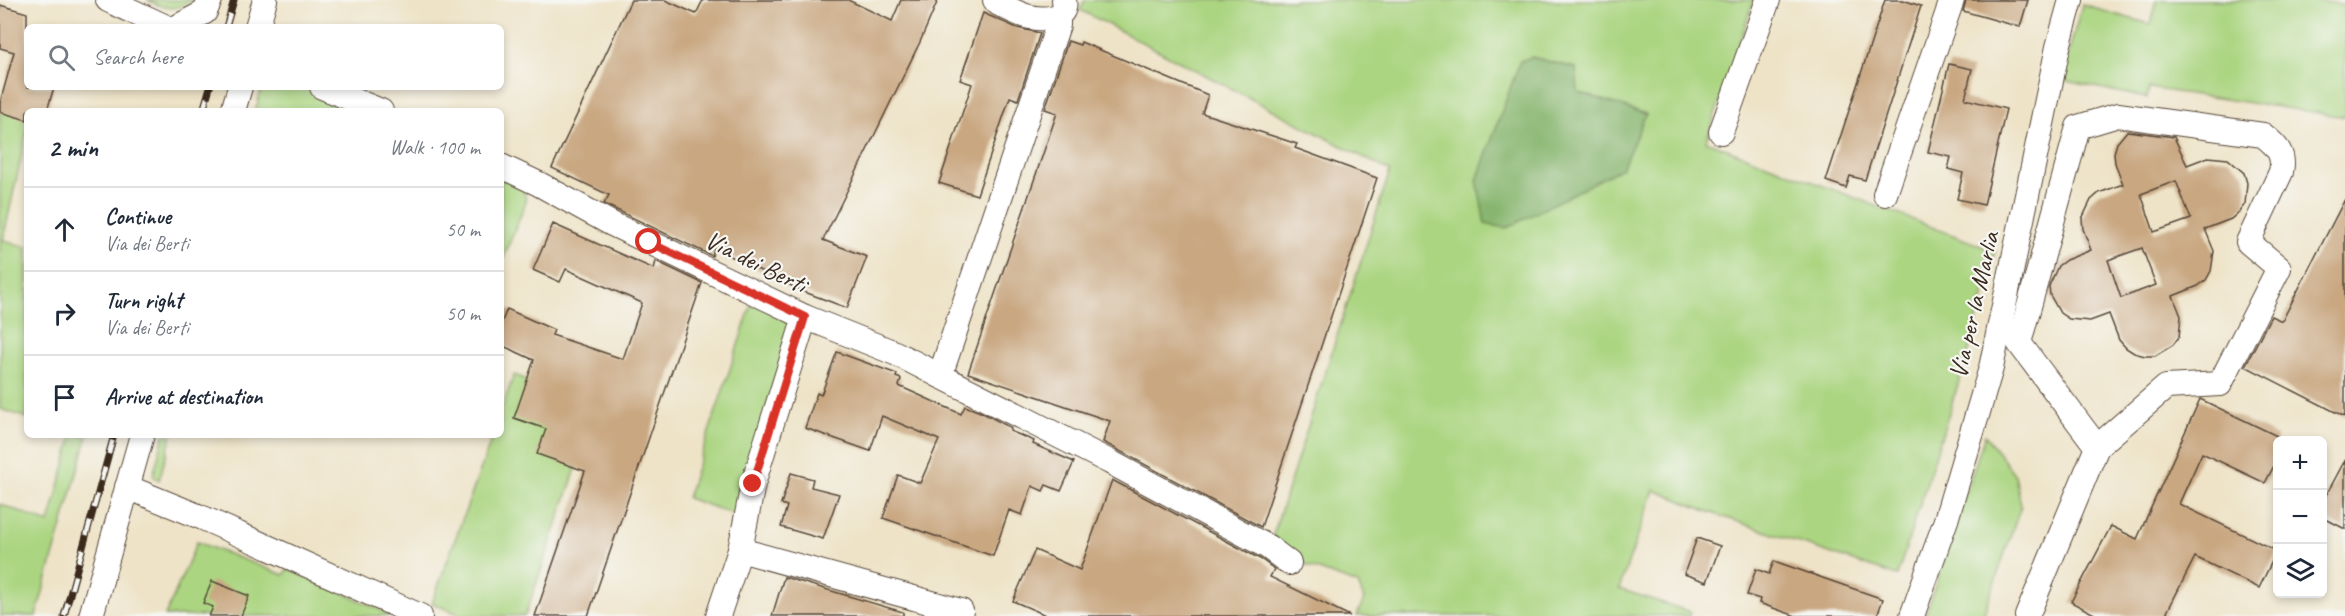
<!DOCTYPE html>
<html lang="en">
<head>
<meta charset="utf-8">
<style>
  :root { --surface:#fff; --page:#f2f2f3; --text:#1f2937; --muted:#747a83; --line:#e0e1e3 }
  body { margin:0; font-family:Caveat,sans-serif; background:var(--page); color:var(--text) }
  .controls { position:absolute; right:18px; bottom:18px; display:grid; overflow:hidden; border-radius:9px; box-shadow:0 3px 9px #0003 }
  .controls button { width:54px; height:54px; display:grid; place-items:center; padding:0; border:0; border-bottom:2px solid var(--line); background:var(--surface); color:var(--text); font:30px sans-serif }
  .stop { position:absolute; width:18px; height:18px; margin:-14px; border:4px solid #d93025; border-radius:50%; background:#fff }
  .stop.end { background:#d93025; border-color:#fff; box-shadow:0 2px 6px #0008 }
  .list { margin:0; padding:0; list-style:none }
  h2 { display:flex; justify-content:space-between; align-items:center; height:78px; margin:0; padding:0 24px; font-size:26px }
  h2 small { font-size:20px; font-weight:400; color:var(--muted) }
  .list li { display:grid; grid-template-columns:39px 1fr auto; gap:18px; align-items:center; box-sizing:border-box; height:84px; padding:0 24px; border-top:2px solid var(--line) }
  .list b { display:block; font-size:22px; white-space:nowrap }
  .list p { margin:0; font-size:20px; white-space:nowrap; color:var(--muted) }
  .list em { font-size:20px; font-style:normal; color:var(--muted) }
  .icon { flex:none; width:33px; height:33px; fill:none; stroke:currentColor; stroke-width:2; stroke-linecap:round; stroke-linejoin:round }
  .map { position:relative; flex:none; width:2345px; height:616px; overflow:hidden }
  .search { position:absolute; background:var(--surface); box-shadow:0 3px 9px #0003; left:24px; top:24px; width:480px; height:66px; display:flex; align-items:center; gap:15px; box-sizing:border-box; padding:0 21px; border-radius:9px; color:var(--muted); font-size:22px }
  .panel { position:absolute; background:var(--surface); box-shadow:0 3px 9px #0003; left:24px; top:108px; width:480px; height:330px; border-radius:9px }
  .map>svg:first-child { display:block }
</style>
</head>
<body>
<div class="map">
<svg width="2345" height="616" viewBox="0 0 2345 616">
  <rect width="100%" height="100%" fill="#f6f6f2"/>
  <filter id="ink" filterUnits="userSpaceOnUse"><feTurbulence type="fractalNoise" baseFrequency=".0167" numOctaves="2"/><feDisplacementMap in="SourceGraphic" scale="12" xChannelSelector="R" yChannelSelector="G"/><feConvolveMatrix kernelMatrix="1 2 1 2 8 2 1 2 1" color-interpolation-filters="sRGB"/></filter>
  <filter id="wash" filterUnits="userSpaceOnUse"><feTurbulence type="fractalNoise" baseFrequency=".008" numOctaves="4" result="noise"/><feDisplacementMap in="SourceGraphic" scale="24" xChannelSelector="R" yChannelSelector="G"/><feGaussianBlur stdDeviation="1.35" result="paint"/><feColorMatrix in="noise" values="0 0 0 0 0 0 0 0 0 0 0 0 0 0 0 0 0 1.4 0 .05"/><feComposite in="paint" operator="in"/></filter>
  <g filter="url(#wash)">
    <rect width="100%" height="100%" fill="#eee3c7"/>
    <g fill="#abd581" stroke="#738050" stroke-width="1.5" fill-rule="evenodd">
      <path d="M147,0h46c-17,12 -28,9 -46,0z"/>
      <path d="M1085,0h669l-48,141 289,110 -26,99 -72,226 -188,-64 -55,-22 -35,99 72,23 -1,4h-333l7,-17 -6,-15 -50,-18 -35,-31 117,-364 -310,-161zM1531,57l45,11 1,24z"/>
      <polygon points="2156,0 2313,0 2345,5 2345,117 2149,88 2147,98 2061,80 2082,5 2150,24"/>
      <polygon points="262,87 302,87 332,98 356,111 255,111"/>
      <polygon points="0,96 32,107 27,111 27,131 3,240 27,247 27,418 0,409"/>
      <path d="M501,173c17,8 23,9 25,29l-25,62z"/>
      <path d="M753,300c25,12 36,14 37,43l-51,173 -52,-18z"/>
      <polygon points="514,375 598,405 525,616 463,616 432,603 493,435 501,435 501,412"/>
      <polygon points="73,435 88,435 36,616 0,616 0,504 49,523"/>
      <polygon points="164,435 172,435 159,480 153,476"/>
      <polygon points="1985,435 2015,475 2021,506 1983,616 1925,616"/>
      <polygon points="197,542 284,575 288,569 395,616 165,616"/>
    </g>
    <polygon fill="#88b66f" stroke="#627046" stroke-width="1.5" points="1531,57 1576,68 1578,92 1646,114 1622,168 1507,228 1485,224 1477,180 1520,61"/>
    <g id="blocks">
      <g fill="#c9a781" fill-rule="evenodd">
        <polygon points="631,0 665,0 696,14 703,0 848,0 892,21 901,0 938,0 920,42 823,240 867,257 847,308 802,291 714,248 712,256 604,204 609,195 552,168"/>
        <polygon points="1885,0 1903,0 1921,6 1865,180 1850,176 1846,188 1826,181"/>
        <polygon points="1966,0 2028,0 2020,27 1963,11"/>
        <polygon points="0,5 27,13 27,87 54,87 47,111 27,111 27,120 0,112 0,103 14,52 0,48"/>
        <polygon points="983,13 1017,28 1040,33 1018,100 1010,97 977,195 939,183 972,84 960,80"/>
        <polygon points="1068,41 1080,45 1081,42 1208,95 1202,113 1297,144 1295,148 1377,178 1261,527 1103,442 1110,421 968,373 1057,113 1045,109"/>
        <polygon points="1949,64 1972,69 1965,99 2006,109 1984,205 1957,199 1963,173 1948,169 1951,157 1928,152"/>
        <path d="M2127,131l47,6 13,28 21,-8 20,2 16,14 3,10 -2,21 -6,8 -8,7 -26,10 9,22 -3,20 -5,9 -8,6 -25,10 8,20 -2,21 -6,8 -18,11h-10l-11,-3 -8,-5 -7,-8 -10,-26 -19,7 -21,-2 -9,-6 -10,-18 -1,-9 9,-20 8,-6 25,-10 -8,-21 -1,-10 9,-19 8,-7 24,-9 -8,-21 -1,-10 3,-10zM2176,181l15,38 -37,13 -13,-38zM2142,248l14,37 -35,13 -13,-38z"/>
        <polygon points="2345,199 2345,417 2245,366 2271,316 2282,321"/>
        <polygon points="553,224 654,269 656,261 702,283 588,616 535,616 585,471 537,454 546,429 514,418 534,360 501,345 501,324 507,309 554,330 552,335 623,359 642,303 566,269 560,282 533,270"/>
        <polygon points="837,352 897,374 896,377 901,379 899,386 961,414 965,406 983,413 1011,428 1010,431 1034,441 1033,444 1074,462 1061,491 1046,485 1043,491 1032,486 1022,515 1009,510 993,556 883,518 898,475 920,483 939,440 882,416 870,451 805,428 817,393 821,395"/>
        <polygon points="2200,399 2277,436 2277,460 2265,483 2202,453 2179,504 2277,551 2259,588 2195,557 2165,616 2098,616 2071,602 2111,526 2137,539"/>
        <polygon points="2345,460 2345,529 2322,517 2322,503"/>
        <polygon points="791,473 813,479 811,487 839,494 823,539 781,527 787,506 781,504"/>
        <polygon points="1112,480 1262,560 1274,569 1270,577 1350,616 1048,616 1013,601 1035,550 1080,570"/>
        <polygon points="1697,538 1720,546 1707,582 1684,574"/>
        <polygon points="1774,561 1883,599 1877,616 1796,616 1759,603 1760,599 1747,595 1756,569 1769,574"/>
        <polygon points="784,577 903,612 903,616 772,616"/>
        <polygon points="212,581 249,596 241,616 209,616 213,607 203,603"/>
      </g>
    </g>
  </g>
  <g filter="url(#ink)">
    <use href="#blocks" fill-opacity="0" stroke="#564637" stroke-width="1.5"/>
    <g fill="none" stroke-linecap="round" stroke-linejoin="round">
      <g stroke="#564637" stroke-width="26">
        <g id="minor">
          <polyline points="108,0 166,27"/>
          <path d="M995,0l4,4c9,4 20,11 31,13 14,3 38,3 34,-17"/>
          <polyline points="177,27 205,12 210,0"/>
          <polyline points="257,27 265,0"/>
          <polyline points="322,87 381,111"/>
          <polyline points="233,111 240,87"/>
          <polyline points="1721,132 1768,0"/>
          <polyline points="501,166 539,184 612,224 805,317 753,484 740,550 718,616"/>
          <polyline points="1885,194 1952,0"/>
          <polyline points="805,317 895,353 1110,462 1268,547 1289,563"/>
          <polyline points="940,376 1058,25 1058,17"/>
          <polyline points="127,487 203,518 420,616"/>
          <polyline points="740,550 961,611 960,616"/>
          <polyline points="91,616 142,435"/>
          <polyline points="1912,616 1946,520 1991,368 2058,47 2071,0"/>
          <path d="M2027,616l70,-169 69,-60 54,-3 59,-116 -31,-26 33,-70c4,-18 -4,-26 -18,-37l-145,-20 -40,12 -59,216 78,104"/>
        </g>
      </g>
      <use href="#minor" stroke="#fff" stroke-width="24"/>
      <g stroke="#3b2a1e" stroke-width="7">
        <g id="rail">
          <polyline points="226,27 234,0"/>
          <polyline points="203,111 210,87"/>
          <polyline points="64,616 114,435"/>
        </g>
      </g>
      <use href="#rail" stroke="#f6f6f2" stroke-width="4.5" stroke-dasharray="14" stroke-linecap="butt"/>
    </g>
  </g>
  <g fill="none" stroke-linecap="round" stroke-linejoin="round" filter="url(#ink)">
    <polyline stroke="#d93025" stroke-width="8" points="649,242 805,317 753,484"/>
  </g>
  <g text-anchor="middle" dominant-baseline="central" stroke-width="4.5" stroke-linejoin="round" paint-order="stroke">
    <g font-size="26" fill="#3b2a1e" stroke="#f6f6f2">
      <text transform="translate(756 262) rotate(26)">Via dei Berti</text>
      <text transform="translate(1974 305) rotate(-77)">Via per la Marlia</text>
    </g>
  </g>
</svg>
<div class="controls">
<button>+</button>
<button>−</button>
<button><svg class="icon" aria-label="layers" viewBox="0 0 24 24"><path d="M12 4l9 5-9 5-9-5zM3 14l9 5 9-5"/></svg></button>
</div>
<div class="stop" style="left:649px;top:242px"></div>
<div class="stop end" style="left:753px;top:484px"></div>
<div class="search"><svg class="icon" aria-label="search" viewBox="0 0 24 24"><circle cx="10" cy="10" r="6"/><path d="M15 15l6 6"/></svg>Search here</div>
<section class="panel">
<h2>2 min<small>Walk · 100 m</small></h2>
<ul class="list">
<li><svg class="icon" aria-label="ahead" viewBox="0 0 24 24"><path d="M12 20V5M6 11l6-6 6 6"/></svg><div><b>Continue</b><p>Via dei Berti</p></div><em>50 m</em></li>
<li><svg class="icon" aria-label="right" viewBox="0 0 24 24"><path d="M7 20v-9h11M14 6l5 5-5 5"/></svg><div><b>Turn right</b><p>Via dei Berti</p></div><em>50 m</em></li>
<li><svg class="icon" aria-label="arrive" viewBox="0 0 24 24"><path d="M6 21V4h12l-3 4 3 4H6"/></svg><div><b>Arrive at destination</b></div></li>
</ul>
</section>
</div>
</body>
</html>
